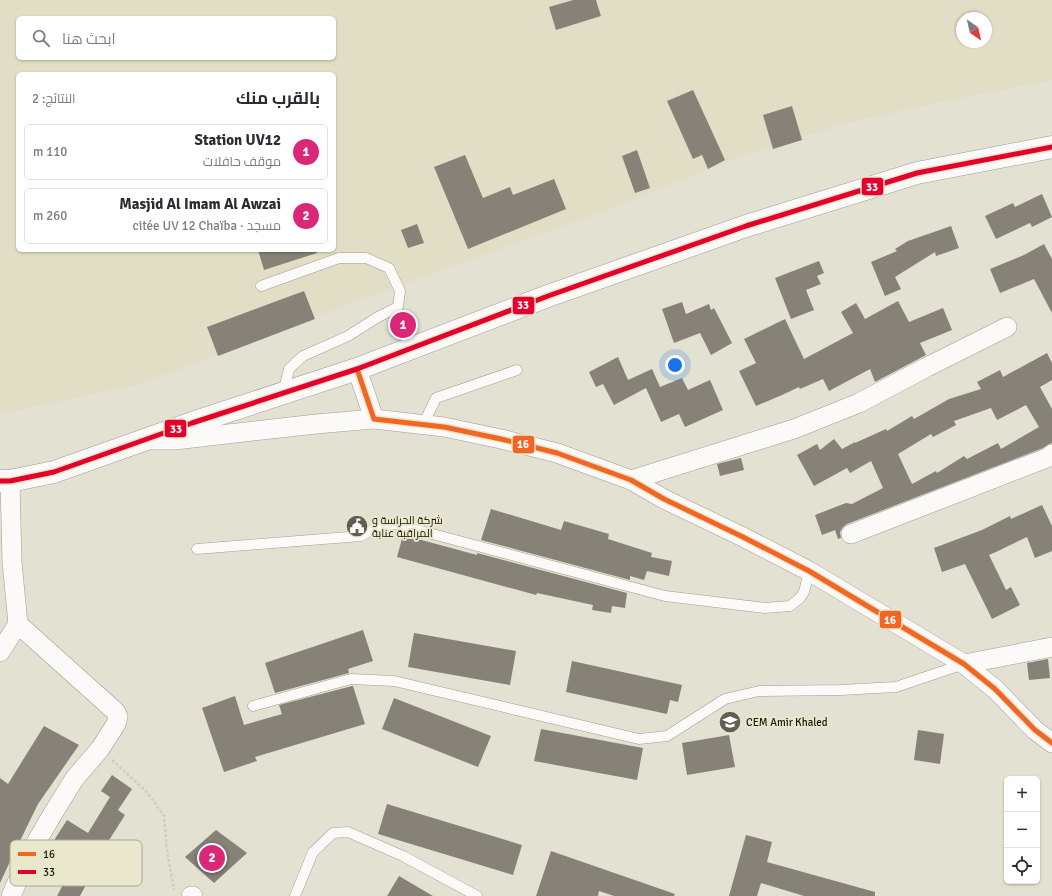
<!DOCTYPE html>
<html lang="ar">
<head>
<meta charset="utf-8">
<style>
  :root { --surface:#fff; --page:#f2f2f3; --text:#2b2b33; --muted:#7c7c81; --line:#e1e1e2; --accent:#db2777 }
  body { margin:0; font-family:Signika,Cairo,sans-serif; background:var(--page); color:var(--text); direction:rtl }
  .controls { position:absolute; right:12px; bottom:12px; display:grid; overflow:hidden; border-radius:6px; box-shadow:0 1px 3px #0004 }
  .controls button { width:36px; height:36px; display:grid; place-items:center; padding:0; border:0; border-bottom:1px solid var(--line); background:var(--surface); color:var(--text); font:20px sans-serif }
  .compass { position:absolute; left:956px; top:12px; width:36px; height:36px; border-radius:50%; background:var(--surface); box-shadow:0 1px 3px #0004; rotate:146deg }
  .you { position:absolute; left:675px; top:365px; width:14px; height:14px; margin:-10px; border:3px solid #fff; border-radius:50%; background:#1a73e8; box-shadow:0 0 0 6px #1a73e833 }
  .badge { display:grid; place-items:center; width:26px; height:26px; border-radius:50%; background:var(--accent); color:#fff; font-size:13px; font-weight:700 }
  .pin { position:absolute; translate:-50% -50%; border:2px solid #fff; box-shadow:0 1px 4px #0006 }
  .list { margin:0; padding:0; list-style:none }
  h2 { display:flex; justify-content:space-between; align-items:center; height:52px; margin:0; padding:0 16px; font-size:17px }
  h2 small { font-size:13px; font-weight:400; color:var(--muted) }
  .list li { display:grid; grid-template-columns:26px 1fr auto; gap:12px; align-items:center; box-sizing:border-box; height:56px; margin:0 8px 8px; padding:0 8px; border:1px solid var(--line); border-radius:6px }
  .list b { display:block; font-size:15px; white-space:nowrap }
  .list p { margin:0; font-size:13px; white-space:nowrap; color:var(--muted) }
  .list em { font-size:13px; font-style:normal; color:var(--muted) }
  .icon { flex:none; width:22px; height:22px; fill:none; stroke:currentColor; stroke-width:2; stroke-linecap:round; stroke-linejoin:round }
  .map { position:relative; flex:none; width:1052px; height:896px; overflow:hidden; direction:ltr }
  .search { position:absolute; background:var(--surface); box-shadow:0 1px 3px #0004; left:16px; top:16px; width:320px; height:44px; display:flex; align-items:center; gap:10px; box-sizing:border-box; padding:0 14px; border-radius:6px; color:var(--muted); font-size:15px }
  .panel { position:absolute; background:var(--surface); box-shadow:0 1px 3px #0004; left:16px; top:72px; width:320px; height:180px; border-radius:6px; direction:rtl }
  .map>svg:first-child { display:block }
</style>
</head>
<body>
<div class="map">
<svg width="1052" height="896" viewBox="0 0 1052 896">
  <rect width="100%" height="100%" fill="#e3e1d2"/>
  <path fill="#e1dec5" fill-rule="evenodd" d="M0,0h1052v80l-102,20 -103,23 -107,34 -152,60 -223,81 -225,86 -140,30zM18,18h316v40h-316zM962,18h24v24h-24zM18,74h316v176h-316z"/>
  <g fill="#868278" fill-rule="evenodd">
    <polygon points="573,0 596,0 601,16 556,30 549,7"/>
    <polygon points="693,90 725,160 708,169 702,155 693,159 667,101"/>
    <polygon points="792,106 802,140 773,149 763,115"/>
    <polygon points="637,150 650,188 635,193 622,156"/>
    <polygon points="465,155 483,198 510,187 513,195 554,179 566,209 468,249 434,167"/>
    <polygon points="1042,194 1052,217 1032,227 1030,223 996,239 985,216 1013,203 1015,207"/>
    <polygon points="417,224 424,243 408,248 401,230"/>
    <polygon points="951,226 959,248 936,256 935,252 895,277 901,289 885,296 871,262 897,251 895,249 908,241"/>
    <polygon points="1044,244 1052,259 1052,313 1034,279 1000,293 990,269 1024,255"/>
    <polygon points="258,250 316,250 317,253 264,270"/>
    <polygon points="819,261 824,273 817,276 821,284 806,290 814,310 791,319 775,278"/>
    <polygon points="304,291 315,319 218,356 207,327"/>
    <polygon points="898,301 909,322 943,308 952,330 920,343 926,355 875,382 870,369 829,391 823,379 800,389 799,387 782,395 756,406 739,371 756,363 744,339 785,319 804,359 853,333 841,312 856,303 865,319"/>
    <polygon points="682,302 686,314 709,304 711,310 714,308 732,343 711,355 700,333 674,343 662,309"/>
    <path d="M1047,353l5,10v17l-12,7 12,22v34l-3,1 -6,4 -196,76 -4,3 -3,5 1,6 -3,1 -3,-9 -13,5 -7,-20 31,-12 6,1 31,-16 -12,-27 -21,12 -3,-5 -33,18 -17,-31 20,-11 3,6 14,-11 8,10 13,-7v1l31,-14 1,2 25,-15 2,3 35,-20 32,-10 -4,-7 23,-12 3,7zM1026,405l13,22 -38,22 -3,-6 -31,16 -3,-3 -27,17 -1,-2 -24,13 -14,-30 33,-20 2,3 23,-12 -2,-4 37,-13 6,12z"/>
    <polygon points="618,357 628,380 652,369 660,387 682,378 688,390 710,380 723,410 685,427 679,414 661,422 646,388 614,405 603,384 596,387 589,372"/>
    <polygon points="741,458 744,470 720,476 717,464"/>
    <polygon points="1042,505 1052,526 1052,551 1035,558 1027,537 996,552 989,555 1006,590 1011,587 1020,605 992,619 965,564 942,572 934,548 982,530 1010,516 1011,519"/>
    <polygon points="491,509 561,530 564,521 609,534 608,539 652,553 651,557 672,561 669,576 647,571 644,580 630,576 630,580 481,540"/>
    <polygon points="403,535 477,555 477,553 627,593 625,608 612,606 611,613 592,610 593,605 537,593 536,595 397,557"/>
    <polygon points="363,630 373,661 348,669 349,673 275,693 265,663"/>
    <polygon points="414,633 516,651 510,685 408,667"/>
    <polygon points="1048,659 1050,678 1029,680 1027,663"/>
    <polygon points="572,661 682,685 678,702 670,700 667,714 566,692"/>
    <polygon points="352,686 353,686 365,724 255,757 257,761 224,772 202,708 235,696 244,725 282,714 279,705"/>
    <polygon points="394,698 491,736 478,767 382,729"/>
    <polygon points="44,726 79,745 38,804 13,855 0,883 0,778 8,784"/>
    <polygon points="541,729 643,748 637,780 534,761"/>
    <polygon points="918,730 944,734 940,764 914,760"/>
    <polygon points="729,735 735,767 687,775 682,743"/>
    <polygon points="112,775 132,789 118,810 125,815 87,875 90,877 80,896 57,896 76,860 51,845 67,820 88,833 110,797 101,791"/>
    <polygon points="387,804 522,845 513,875 378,834"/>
    <polygon points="216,830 247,853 214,883 185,857"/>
    <polygon points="746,835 772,842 767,862 875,892 875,896 804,896 761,883 757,896 729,896"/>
    <polygon points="551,851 675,894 674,896 614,896 599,891 598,896 536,896"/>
    <polygon points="399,876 433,896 387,896"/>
  </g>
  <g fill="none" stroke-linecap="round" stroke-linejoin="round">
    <g stroke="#9f9d92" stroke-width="11">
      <g id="service">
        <polyline points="261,286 339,258 366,258 389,268 400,291 398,307 378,317 348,336 303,356 289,369 283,393"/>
        <polyline points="423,425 436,398 517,370"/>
        <polyline points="197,549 361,536 380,526 395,524 665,596 765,608 790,606 800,598 804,592 809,571"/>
        <polyline points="253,706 351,679 394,681 639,739 667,736 725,699 759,691 841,690 896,687 964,664"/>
        <polyline points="295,896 313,852 333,833 348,832 403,856 477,896"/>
      </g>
    </g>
    <g stroke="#9f9d92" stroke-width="20">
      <g id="minor">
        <polyline points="357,369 374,419 444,427 501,439 557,453 631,480 664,499 743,537 809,571 964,664 995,689 1035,730 1052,743"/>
        <polyline points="152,440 175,440 316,424 374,419"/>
        <polyline points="631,480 794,429 859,403 927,367 1007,327"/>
        <polyline points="10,481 12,562 18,624 116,712 118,717 116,724 100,749 75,778 52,815 31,851 11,896"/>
        <polyline points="851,534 1049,457 1052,454"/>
        <polyline points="0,652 18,624"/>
        <polyline points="964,664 1052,647"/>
        <polyline points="191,896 193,896"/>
      </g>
    </g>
    <g stroke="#9f9d92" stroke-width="23">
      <polyline id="tertiary" points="0,481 10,481 54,472 192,423 357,369 548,296 746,226 917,173 1052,147"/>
    </g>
    <polyline stroke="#cdcdc9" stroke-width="2.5" stroke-dasharray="3 2" stroke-linecap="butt" points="112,760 147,792 164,816 167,850 174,890"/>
    <use href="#service" stroke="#fbfaf8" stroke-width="10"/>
    <use href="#minor" stroke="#fbfaf8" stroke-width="19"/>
    <use href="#tertiary" stroke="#fbfaf8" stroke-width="22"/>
    <g stroke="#e9e7cc" stroke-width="8">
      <polyline id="bus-1" points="357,369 374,419 444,427 501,439 557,453 631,480 664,499 743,537 809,571 964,664 995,689 1035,730 1052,743"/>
    </g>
    <g stroke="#e9e7cc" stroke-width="8">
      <polyline id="bus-2" points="0,481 10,481 54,472 192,423 357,369 548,296 746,226 917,173 1052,147"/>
    </g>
    <use href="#bus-1" stroke="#f26522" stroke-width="5"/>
    <use href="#bus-2" stroke="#e4002b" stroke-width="5"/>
  </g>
  <defs>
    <g id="civic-disc" transform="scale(1.15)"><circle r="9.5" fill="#5f5e52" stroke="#e9e7cc"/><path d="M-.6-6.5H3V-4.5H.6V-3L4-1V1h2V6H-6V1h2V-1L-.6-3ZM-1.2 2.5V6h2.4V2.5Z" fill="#fff"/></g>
    <g id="school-disc" transform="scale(1.15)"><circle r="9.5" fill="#5f5e52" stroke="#e9e7cc"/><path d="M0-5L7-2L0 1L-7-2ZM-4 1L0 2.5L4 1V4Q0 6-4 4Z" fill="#fff"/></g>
  </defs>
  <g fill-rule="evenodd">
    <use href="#civic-disc" x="357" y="526"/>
    <use href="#school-disc" x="730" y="722"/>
  </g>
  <g text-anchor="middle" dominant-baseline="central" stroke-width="4" stroke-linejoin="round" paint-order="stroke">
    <g font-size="11" fill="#18170d" stroke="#e9e7cc" text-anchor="start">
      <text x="372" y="520">شركة الحراسة و<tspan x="372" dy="13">المراقبة عنابة</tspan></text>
      <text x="746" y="722">CEM Amir Khaled</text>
    </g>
  </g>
  <rect x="10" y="840" width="132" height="46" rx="6" fill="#e9e7cc" stroke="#aaa993" stroke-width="1"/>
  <rect x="18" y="852" width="18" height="4" fill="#f26522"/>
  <rect x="18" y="870" width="18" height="4" fill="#e4002b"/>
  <g font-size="11" fill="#18170d">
    <text x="43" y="858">16</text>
    <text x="43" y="876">33</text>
  </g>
  <g stroke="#e9e7cc" stroke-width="1.5">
    <rect x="861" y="177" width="23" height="19" rx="4" fill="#e4002b"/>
    <rect x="512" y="296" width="23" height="19" rx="4" fill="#e4002b"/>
    <rect x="164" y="419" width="23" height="19" rx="4" fill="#e4002b"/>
    <rect x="512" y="435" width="23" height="19" rx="4" fill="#f26522"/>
    <rect x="879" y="610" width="23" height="19" rx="4" fill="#f26522"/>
  </g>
  <g font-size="11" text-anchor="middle" font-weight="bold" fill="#fff">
    <text x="872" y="191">33</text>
    <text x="523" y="309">33</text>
    <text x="176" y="433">33</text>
    <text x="523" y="448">16</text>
    <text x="890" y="624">16</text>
  </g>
</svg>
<div class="controls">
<button>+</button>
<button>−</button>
<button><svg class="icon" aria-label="locate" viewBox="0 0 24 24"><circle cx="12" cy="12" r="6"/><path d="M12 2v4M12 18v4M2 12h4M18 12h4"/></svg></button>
</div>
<svg class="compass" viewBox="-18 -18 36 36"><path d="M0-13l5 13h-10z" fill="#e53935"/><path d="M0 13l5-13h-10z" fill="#7c7c81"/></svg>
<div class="you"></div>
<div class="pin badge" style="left:403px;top:325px">1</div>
<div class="pin badge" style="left:212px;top:858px">2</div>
<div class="search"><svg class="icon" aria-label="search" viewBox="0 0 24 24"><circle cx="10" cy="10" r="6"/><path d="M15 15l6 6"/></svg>ابحث هنا</div>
<section class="panel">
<h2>بالقرب منك<small>النتائج: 2</small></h2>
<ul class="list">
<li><span class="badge">1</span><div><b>Station UV12</b><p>موقف حافلات</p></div><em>110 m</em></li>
<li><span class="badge">2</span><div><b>Masjid Al Imam Al Awzai</b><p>مسجد · citée UV 12 Chaïba</p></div><em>260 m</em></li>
</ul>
</section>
</div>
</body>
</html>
